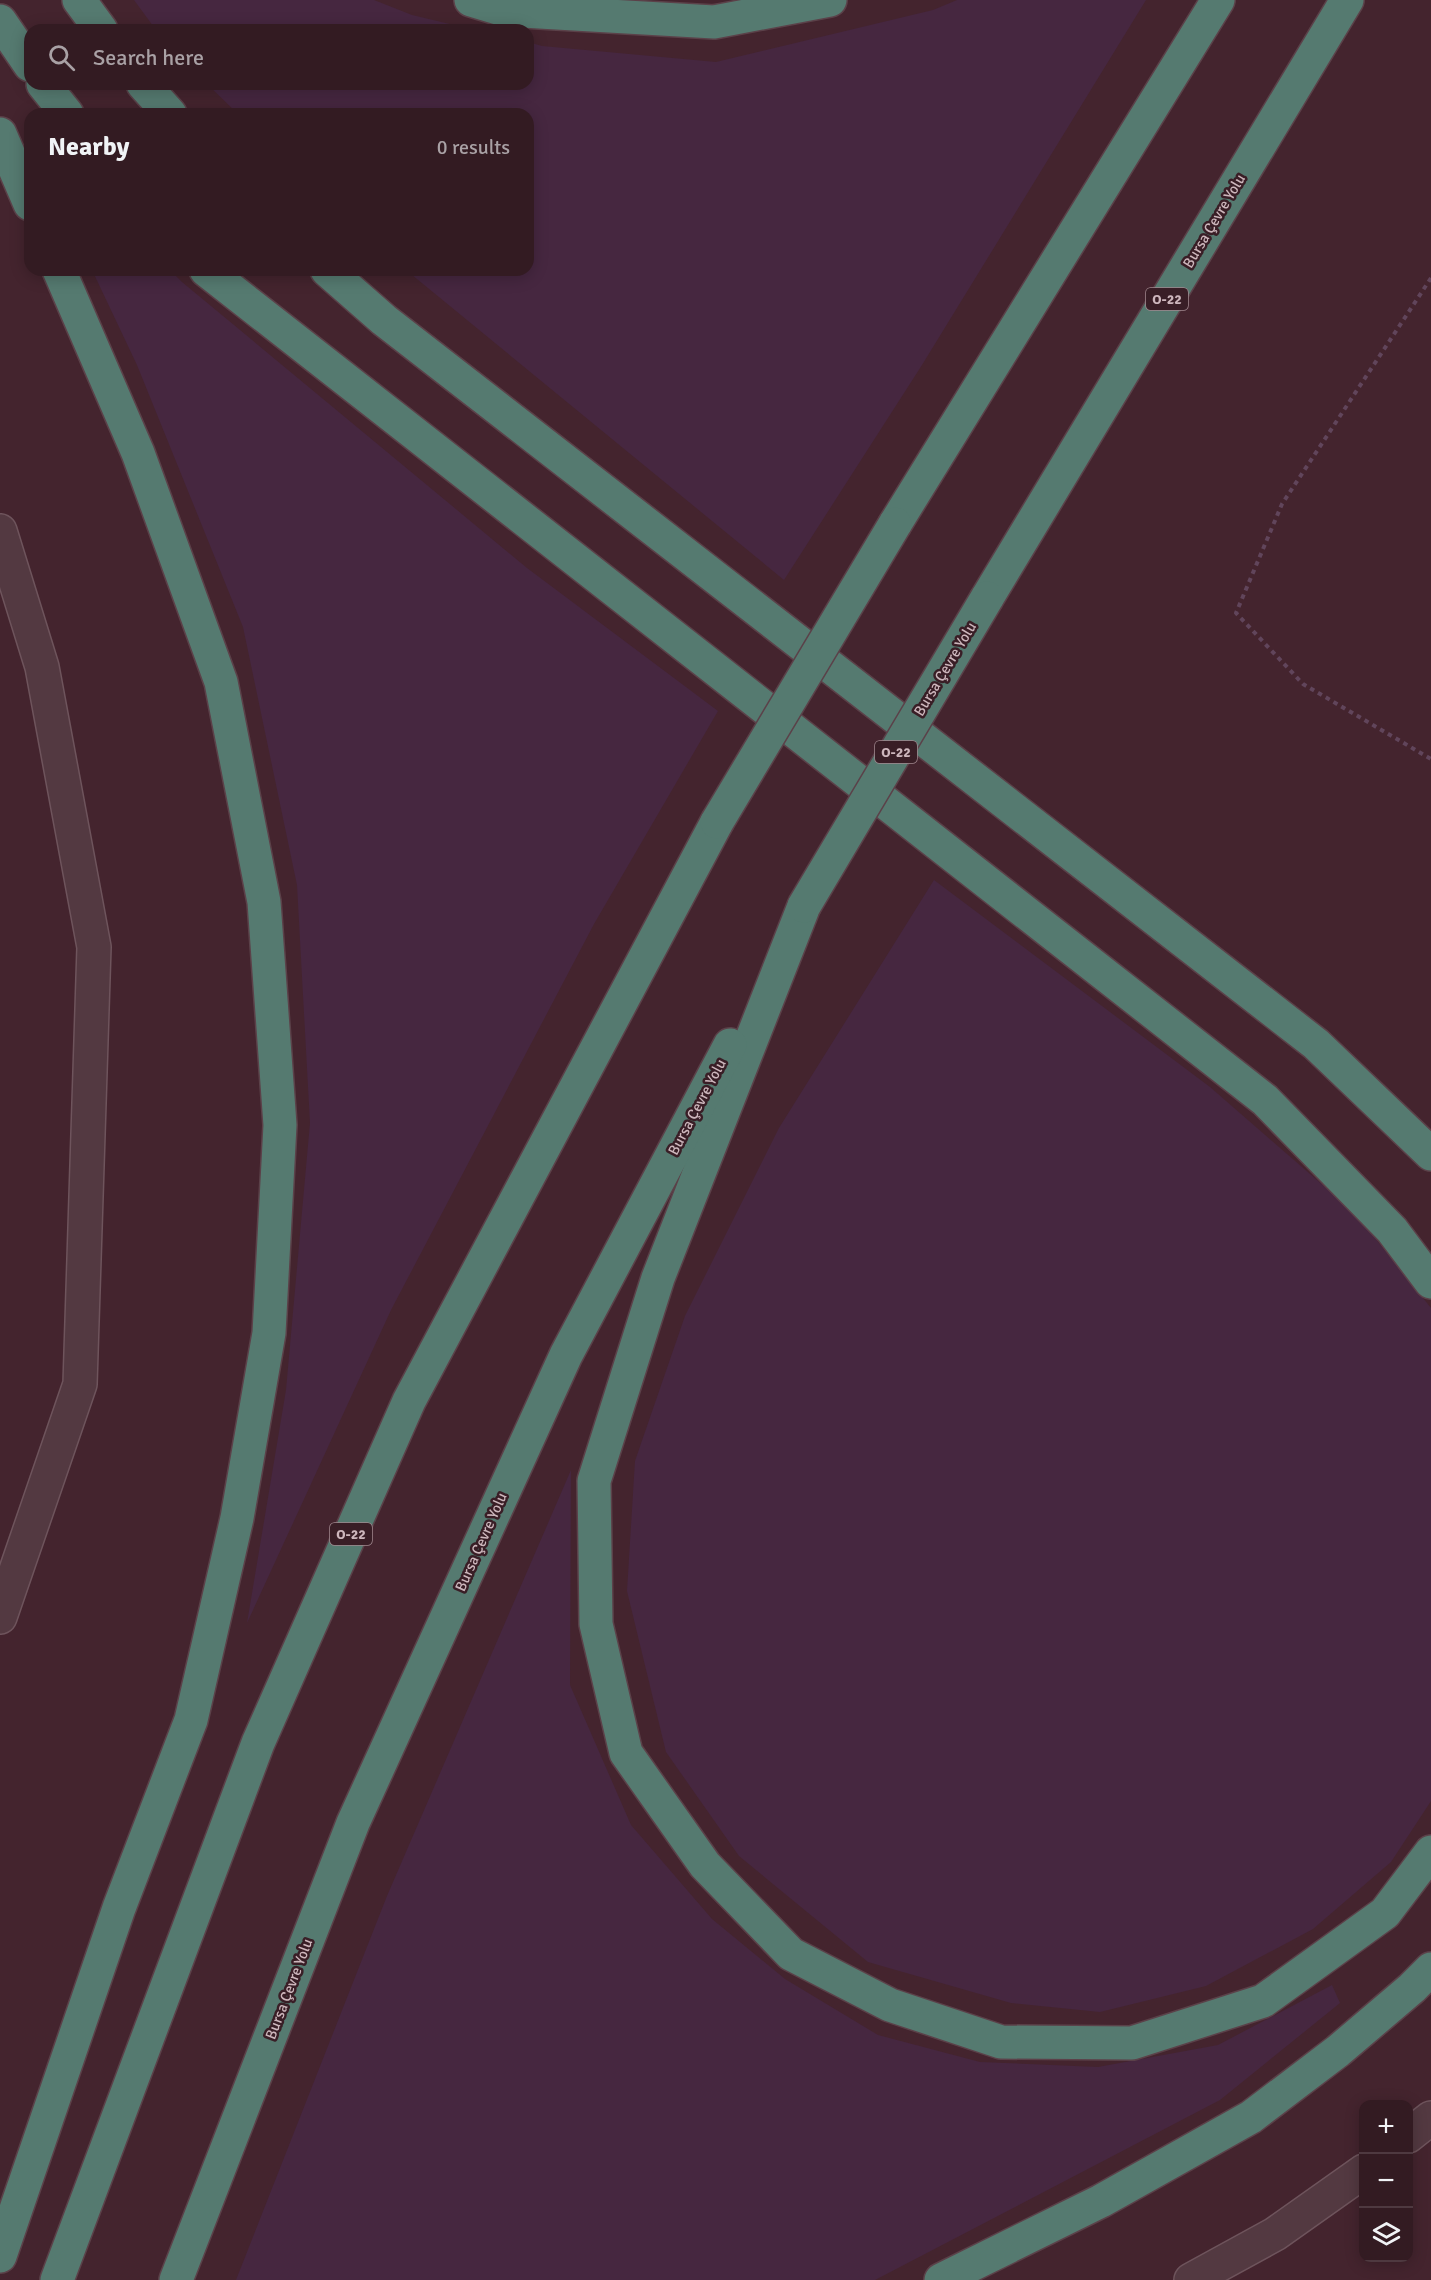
<!DOCTYPE html>
<html lang="en">
<head>
<meta charset="utf-8">
<style>
  :root { --surface:#331b22; --page:#3b242a; --text:#f1f3f6; --muted:#a9a1a5; --line:#4e3940 }
  body { margin:0; font-family:Signika,sans-serif; background:var(--page); color:var(--text) }
  .controls { position:absolute; right:18px; bottom:18px; display:grid; overflow:hidden; border-radius:12px; box-shadow:0 3px 15px #0003 }
  .controls button { width:54px; height:54px; display:grid; place-items:center; padding:0; border:0; border-bottom:2px solid var(--line); background:var(--surface); color:var(--text); font:30px sans-serif }
  .list { margin:0; padding:0; list-style:none }
  h2 { display:flex; justify-content:space-between; align-items:center; height:78px; margin:0; padding:0 24px; font-size:26px }
  h2 small { font-size:20px; font-weight:400; color:var(--muted) }
  .icon { flex:none; width:33px; height:33px; fill:none; stroke:currentColor; stroke-width:2; stroke-linecap:round; stroke-linejoin:round }
  .map { position:relative; flex:none; width:1431px; height:2280px; overflow:hidden }
  .search { position:absolute; background:var(--surface); box-shadow:0 3px 15px #0003; left:24px; top:24px; width:510px; height:66px; display:flex; align-items:center; gap:15px; box-sizing:border-box; padding:0 21px; border-radius:18px; color:var(--muted); font-size:22px }
  .panel { position:absolute; background:var(--surface); box-shadow:0 3px 15px #0003; left:24px; top:108px; width:510px; height:168px; border-radius:18px }
  .map>svg:first-child { display:block }
</style>
</head>
<body>
<div class="map">
<svg width="1431" height="2280" viewBox="0 0 1431 2280">
  <rect width="100%" height="100%" fill="#44242e"/>
  <g fill="#462740">
    <polygon points="134,0 374,0 412,15 475,30 156,30"/>
    <polygon points="957,0 1146,0 922,365 784,580 406,270 528,270 528,114 238,114 207,84 528,84 528,42 542,46 716,62 933,10"/>
    <polygon points="92,270 170,270 182,282 527,568 718,711 594,924 391,1310 247,1623 286,1390 310,1123 297,885 243,627 137,365"/>
    <polygon points="934,880 1210,1087 1355,1213 1431,1308 1431,1801 1391,1862 1313,1929 1206,1986 1100,2012 1011,2003 868,1962 739,1856 666,1752 627,1591 635,1461 685,1316 779,1128"/>
    <polygon points="571,1470 570,1685 631,1825 712,1919 785,1979 878,2035 980,2062 1098,2067 1218,2045 1332,1985 1340,2003 1220,2100 875,2280 236,2280 387,1896"/>
  </g>
  <g fill="none" stroke-linecap="round" stroke-linejoin="round">
    <g stroke="#6e545c" stroke-width="36">
      <g id="minor">
        <polyline points="0,531 42,667 94,947 80,1384 0,1617"/>
        <polyline points="1408,2136 1431,2118"/>
        <polyline points="1191,2280 1275,2234 1364,2171"/>
      </g>
    </g>
    <g stroke="#5b4149" stroke-width="36">
      <g id="highway">
        <polyline points="79,0 101,30"/>
        <polyline points="471,0 504,10 714,22 830,0"/>
        <polyline points="0,21 30,65"/>
        <polyline points="43,84 67,114"/>
        <polyline points="143,84 170,114"/>
        <polyline points="0,134 30,204"/>
        <polyline points="206,270 1265,1100 1392,1230 1431,1282"/>
        <polyline points="327,270 384,320 1316,1044 1431,1154"/>
        <polyline points="895,524 1218,0"/>
        <polyline points="987,598 1347,0"/>
        <polyline points="804,906 658,1278 594,1481 596,1624 626,1753 705,1865 791,1954 890,2005 1001,2042 1132,2043 1263,2001 1385,1913 1431,1852"/>
        <polyline points="0,2256 119,1908 191,1720 237,1518 269,1333 280,1125 264,902 221,682 138,453 59,270"/>
        <polyline points="57,2280 258,1743 409,1401 717,822"/>
        <polyline points="176,2280 353,1823 566,1355 730,1045"/>
        <polyline points="941,2280 1101,2201 1251,2117 1338,2051 1412,1988 1431,1969"/>
      </g>
    </g>
    <polyline stroke="#61455b" stroke-width="4" stroke-dasharray="4.5 4.5" stroke-linecap="butt" points="1431,278 1282,504 1236,613 1303,684 1431,759"/>
    <use href="#minor" stroke="#533941" stroke-width="33"/>
    <use href="#highway" stroke="#557a70" stroke-width="33"/>
    <g stroke="#5b4149" stroke-width="36" stroke-linecap="butt">
      <g id="highway-bridge">
        <polyline points="717,822 895,524"/>
        <polyline points="804,906 987,598"/>
      </g>
    </g>
    <use href="#highway-bridge" stroke="#557a70" stroke-width="33"/>
  </g>
  <g text-anchor="middle" dominant-baseline="central" stroke-width="5" stroke-linejoin="round" paint-order="stroke">
    <g fill="#391e26" stroke="#a1888f" stroke-width="1.5">
      <rect x="1146" y="288" width="42" height="22" rx="4.5"/>
      <rect x="875" y="741" width="42" height="22" rx="4.5"/>
      <rect x="330" y="1523" width="42" height="22" rx="4.5"/>
    </g>
    <g font-size="14" font-weight="bold" fill="#cdb6bc">
      <text x="1167" y="299">O-22</text>
      <text x="896" y="752">O-22</text>
      <text x="351" y="1534">O-22</text>
    </g>
    <g font-size="15" fill="#cdb6bc" stroke="#391e26">
      <text transform="translate(1214 221) rotate(-59)">Bursa Çevre Yolu</text>
      <text transform="translate(945 669) rotate(-59)">Bursa Çevre Yolu</text>
      <text transform="translate(697 1107) rotate(-62)">Bursa Çevre Yolu</text>
      <text transform="translate(481 1542) rotate(-66)">Bursa Çevre Yolu</text>
      <text transform="translate(289 1989) rotate(-69)">Bursa Çevre Yolu</text>
    </g>
  </g>
</svg>
<div class="controls">
<button>+</button>
<button>−</button>
<button><svg class="icon" aria-label="layers" viewBox="0 0 24 24"><path d="M12 4l9 5-9 5-9-5zM3 14l9 5 9-5"/></svg></button>
</div>
<div class="search"><svg class="icon" aria-label="search" viewBox="0 0 24 24"><circle cx="10" cy="10" r="6"/><path d="M15 15l6 6"/></svg>Search here</div>
<section class="panel">
<h2>Nearby<small>0 results</small></h2>
<ul class="list">
</ul>
</section>
</div>
</body>
</html>
